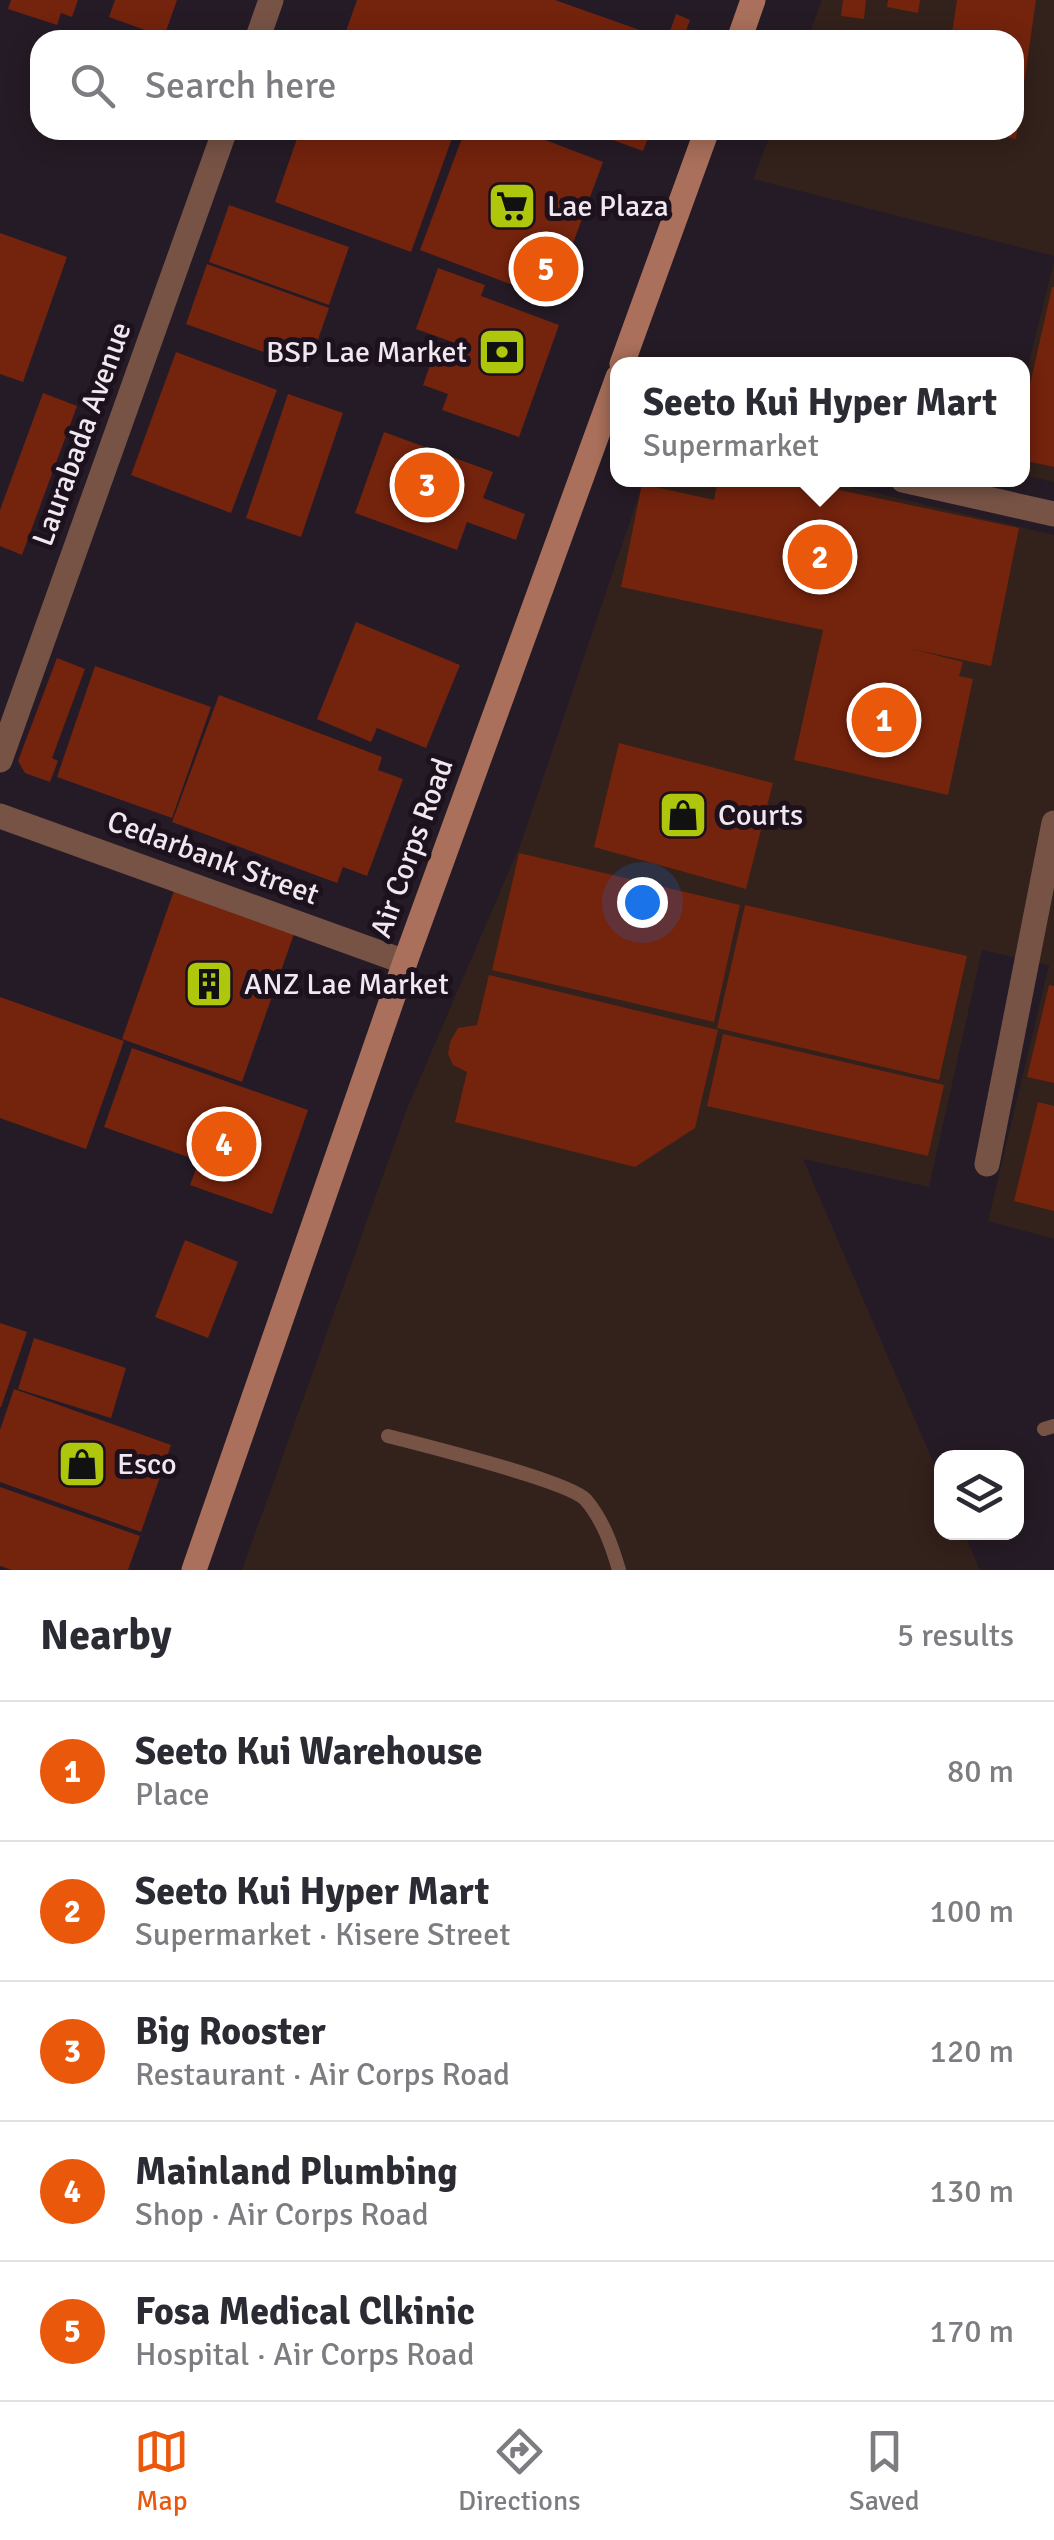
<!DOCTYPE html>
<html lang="en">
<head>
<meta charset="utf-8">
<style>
  :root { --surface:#fff; --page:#f7f7f7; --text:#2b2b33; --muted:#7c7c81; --line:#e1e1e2; --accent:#ea580c }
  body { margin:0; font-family:Signika,sans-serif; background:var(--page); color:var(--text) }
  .controls { position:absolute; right:30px; bottom:30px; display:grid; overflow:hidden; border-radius:20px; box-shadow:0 5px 25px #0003 }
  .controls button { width:90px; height:90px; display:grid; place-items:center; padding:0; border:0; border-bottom:2px solid var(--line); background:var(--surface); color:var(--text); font:50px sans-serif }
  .you { position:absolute; left:642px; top:902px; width:35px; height:35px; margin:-25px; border:8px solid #fff; border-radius:50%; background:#1a73e8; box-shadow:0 0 0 15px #1a73e833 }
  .badge { display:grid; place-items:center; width:65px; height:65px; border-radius:50%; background:var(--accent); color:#fff; font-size:32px; font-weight:700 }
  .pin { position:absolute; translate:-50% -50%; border:5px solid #fff; box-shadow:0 2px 10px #0006 }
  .popup { position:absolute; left:610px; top:357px; width:420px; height:130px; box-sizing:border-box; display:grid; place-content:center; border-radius:20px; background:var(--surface); filter:drop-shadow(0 2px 8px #0005); font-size:32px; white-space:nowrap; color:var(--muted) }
  .popup b { font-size:38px; color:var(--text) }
  .popup::after { content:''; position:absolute; left:50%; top:100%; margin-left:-20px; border:20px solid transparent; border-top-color:var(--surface) }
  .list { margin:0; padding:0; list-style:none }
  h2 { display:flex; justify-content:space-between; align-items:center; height:130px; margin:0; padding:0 40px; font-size:42px }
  h2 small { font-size:32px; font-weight:400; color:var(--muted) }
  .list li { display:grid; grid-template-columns:65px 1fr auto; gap:30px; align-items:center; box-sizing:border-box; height:140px; padding:0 40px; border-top:2px solid var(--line) }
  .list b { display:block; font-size:38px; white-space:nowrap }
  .list p { margin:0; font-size:32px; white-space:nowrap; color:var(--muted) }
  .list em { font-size:32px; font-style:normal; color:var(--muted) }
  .icon { flex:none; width:55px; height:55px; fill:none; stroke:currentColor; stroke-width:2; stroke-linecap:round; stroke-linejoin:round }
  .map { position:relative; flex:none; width:1054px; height:1570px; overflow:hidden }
  .search { position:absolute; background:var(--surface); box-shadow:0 5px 25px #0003; left:30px; right:30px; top:30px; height:110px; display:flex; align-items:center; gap:25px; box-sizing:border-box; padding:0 35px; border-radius:30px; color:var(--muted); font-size:38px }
  .sheet { height:830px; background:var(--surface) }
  nav { display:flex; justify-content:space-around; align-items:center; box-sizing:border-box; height:140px; border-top:2px solid var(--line); background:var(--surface); font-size:28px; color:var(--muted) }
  nav a { display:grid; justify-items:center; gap:5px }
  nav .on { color:var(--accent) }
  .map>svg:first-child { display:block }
</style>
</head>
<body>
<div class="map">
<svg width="1054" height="1570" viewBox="0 0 1054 1570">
  <rect width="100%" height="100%" fill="#251b26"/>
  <g fill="#33211b">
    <polygon points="822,0 1054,0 1054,256 753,179 772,130 1014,130 1014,40 807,40"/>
    <polygon points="1054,262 1054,482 1023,475 1023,386"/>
    <polygon points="644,480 821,480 1054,535 1054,1239 988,1221 1049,965 982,950 929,1187 803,1159 941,1480 942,1532 964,1533 980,1570 242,1570 406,1111 521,843"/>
  </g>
  <g fill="#74230d">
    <polygon points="11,0 78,0 72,17 61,13 57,25 8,9"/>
    <polygon points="115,0 177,0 164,37 109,17"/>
    <polygon points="357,0 555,0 665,39 343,40"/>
    <polygon points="843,0 866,0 864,19 841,16"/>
    <polygon points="888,0 920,0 918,13 887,7"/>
    <polygon points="957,0 1036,0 1016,139 970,132 1014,130 1014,40 951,40"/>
    <polygon points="676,14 690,20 683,40 667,40"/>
    <polygon points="300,130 455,130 411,252 275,202"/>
    <polygon points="465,130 519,130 603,162 552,300 420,250"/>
    <polygon points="585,130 651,130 643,151"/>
    <polygon points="229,205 349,247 329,305 209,262"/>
    <polygon points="0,233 67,257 23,382 0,374"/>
    <polygon points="207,264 329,308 308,368 186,324"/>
    <polygon points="438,268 485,285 481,296 559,325 519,437 442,410 448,394 423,385 436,349 454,355 458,344 416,329"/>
    <polygon points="1052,287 1054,287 1054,467 1022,460 1022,420"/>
    <polygon points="176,352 277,390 231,513 131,475"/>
    <polygon points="43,393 77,406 22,555 0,546 0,510"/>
    <polygon points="288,394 343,413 301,537 246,518"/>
    <polygon points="384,432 493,472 483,498 525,514 516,540 467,522 457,550 355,513"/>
    <polygon points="718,480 792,480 1019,528 991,666 912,649 963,662 959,676 973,679 948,795 794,760 823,630 621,587 642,484 714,500"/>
    <polygon points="356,622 460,665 426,748 377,728 371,742 317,719"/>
    <polygon points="57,658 85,669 52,758 58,761 50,782 25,773 18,761"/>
    <polygon points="95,666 211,707 172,818 57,777"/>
    <polygon points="219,695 382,757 378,770 403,779 367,876 343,867 337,883 172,822"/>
    <polygon points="619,743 773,783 746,889 594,847"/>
    <polygon points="519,853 740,905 714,1022 492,970"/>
    <polygon points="176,885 296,928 242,1082 122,1039"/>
    <polygon points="745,905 967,956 939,1080 717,1028"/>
    <polygon points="489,975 718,1030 695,1128 635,1167 455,1122 467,1072 453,1065 448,1054 450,1042 458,1028 477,1025"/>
    <polygon points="1049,985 1054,986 1054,1083 1027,1077"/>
    <polygon points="0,997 124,1041 86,1149 0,1118"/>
    <polygon points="723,1034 944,1085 928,1156 707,1106"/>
    <polygon points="132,1048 308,1110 272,1214 190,1185 199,1161 104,1127"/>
    <polygon points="1038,1102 1054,1106 1054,1211 1014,1201"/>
    <polygon points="185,1240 238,1262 208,1338 155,1317"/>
    <polygon points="0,1323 27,1332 1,1407 0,1407"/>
    <polygon points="34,1338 126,1368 111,1418 18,1389"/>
    <polygon points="14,1389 171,1445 141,1532 0,1482 0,1430"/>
    <polygon points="0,1487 140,1536 128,1570 12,1570 0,1566"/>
  </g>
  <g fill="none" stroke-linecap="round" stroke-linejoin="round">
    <g stroke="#775346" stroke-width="14">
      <polyline points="1044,1429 1054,1426"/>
      <path d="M388,1436c34,9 181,45 198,64 17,20 26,46 33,70"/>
    </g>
    <g stroke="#775346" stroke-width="25">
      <polyline points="257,40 271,0"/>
      <polyline points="903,480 1054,514"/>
      <polyline points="0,760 225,130"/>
      <polyline points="0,816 405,962"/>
      <polyline points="987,1164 1054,823"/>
    </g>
    <g stroke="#aa705b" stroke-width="25">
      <polyline points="739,40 753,0"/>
      <polyline points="622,364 707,130"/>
      <polyline points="194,1570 405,962 618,377"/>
    </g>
  </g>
  <defs>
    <g id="supermarket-square" transform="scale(2.5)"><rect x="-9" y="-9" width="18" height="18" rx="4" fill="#aec60c" stroke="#1c111c"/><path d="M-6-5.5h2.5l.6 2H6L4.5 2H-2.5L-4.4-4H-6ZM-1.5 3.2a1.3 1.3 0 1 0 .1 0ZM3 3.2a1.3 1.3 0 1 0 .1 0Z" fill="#111"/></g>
    <g id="bank-square" transform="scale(2.5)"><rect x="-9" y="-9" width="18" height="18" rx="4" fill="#aec60c" stroke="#1c111c"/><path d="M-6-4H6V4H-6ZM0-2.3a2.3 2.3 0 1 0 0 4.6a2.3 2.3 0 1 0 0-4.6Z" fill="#111"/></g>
    <g id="shop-square" transform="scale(2.5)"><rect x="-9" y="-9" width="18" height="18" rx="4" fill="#aec60c" stroke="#1c111c"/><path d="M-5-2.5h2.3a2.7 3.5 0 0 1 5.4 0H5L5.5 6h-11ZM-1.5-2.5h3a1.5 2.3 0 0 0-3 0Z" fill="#111"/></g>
    <g id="building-square" transform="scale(2.5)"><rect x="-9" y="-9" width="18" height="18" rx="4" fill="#aec60c" stroke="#1c111c"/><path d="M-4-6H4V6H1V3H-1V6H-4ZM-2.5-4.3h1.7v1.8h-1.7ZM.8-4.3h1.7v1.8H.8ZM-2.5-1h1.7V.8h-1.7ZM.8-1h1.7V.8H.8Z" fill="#111"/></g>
  </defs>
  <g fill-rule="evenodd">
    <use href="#supermarket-square" x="512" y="206"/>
    <use href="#bank-square" x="502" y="352"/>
    <use href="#shop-square" x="683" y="815"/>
    <use href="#building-square" x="209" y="984"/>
    <use href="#shop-square" x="82" y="1464"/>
  </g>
  <g text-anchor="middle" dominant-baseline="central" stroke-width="10" stroke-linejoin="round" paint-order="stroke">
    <g font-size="30" fill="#f0e8f0" stroke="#1c111c" text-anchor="start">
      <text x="547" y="206">Lae Plaza</text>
      <text x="467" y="352" text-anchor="end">BSP Lae Market</text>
      <text x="718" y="815">Courts</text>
      <text x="244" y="984">ANZ Lae Market</text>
      <text x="117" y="1464">Esco</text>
    </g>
    <g font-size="30" fill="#f0e8f0" stroke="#1c111c">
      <text transform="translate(82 434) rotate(-70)">Laurabada Avenue</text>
      <text transform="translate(412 848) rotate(-70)">Air Corps Road</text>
      <text transform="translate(213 858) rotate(20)">Cedarbank Street</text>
    </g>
  </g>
</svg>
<div class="controls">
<button><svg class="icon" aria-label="layers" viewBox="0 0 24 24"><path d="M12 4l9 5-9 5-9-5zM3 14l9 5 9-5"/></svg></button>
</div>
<div class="you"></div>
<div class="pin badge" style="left:884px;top:720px">1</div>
<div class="pin badge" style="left:820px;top:557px">2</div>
<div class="popup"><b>Seeto Kui Hyper Mart</b>Supermarket</div>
<div class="pin badge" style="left:427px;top:485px">3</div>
<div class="pin badge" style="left:224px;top:1144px">4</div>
<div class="pin badge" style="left:546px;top:269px">5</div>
<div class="search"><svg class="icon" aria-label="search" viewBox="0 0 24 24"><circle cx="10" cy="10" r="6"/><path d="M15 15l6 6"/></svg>Search here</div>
</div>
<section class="sheet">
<h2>Nearby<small>5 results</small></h2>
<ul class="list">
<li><span class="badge">1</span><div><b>Seeto Kui Warehouse</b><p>Place</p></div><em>80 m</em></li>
<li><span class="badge">2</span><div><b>Seeto Kui Hyper Mart</b><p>Supermarket · Kisere Street</p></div><em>100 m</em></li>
<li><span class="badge">3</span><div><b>Big Rooster</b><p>Restaurant · Air Corps Road</p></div><em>120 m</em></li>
<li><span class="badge">4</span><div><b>Mainland Plumbing</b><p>Shop · Air Corps Road</p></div><em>130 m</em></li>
<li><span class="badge">5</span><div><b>Fosa Medical Clkinic</b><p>Hospital · Air Corps Road</p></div><em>170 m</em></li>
</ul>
</section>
<nav>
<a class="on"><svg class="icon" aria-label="map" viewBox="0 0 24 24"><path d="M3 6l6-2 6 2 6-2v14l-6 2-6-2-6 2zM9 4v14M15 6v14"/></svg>Map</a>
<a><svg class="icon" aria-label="directions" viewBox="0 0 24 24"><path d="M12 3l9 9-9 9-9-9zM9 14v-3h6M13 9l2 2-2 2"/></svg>Directions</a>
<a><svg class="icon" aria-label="saved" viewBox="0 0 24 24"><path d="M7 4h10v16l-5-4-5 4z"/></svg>Saved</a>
</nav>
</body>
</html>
